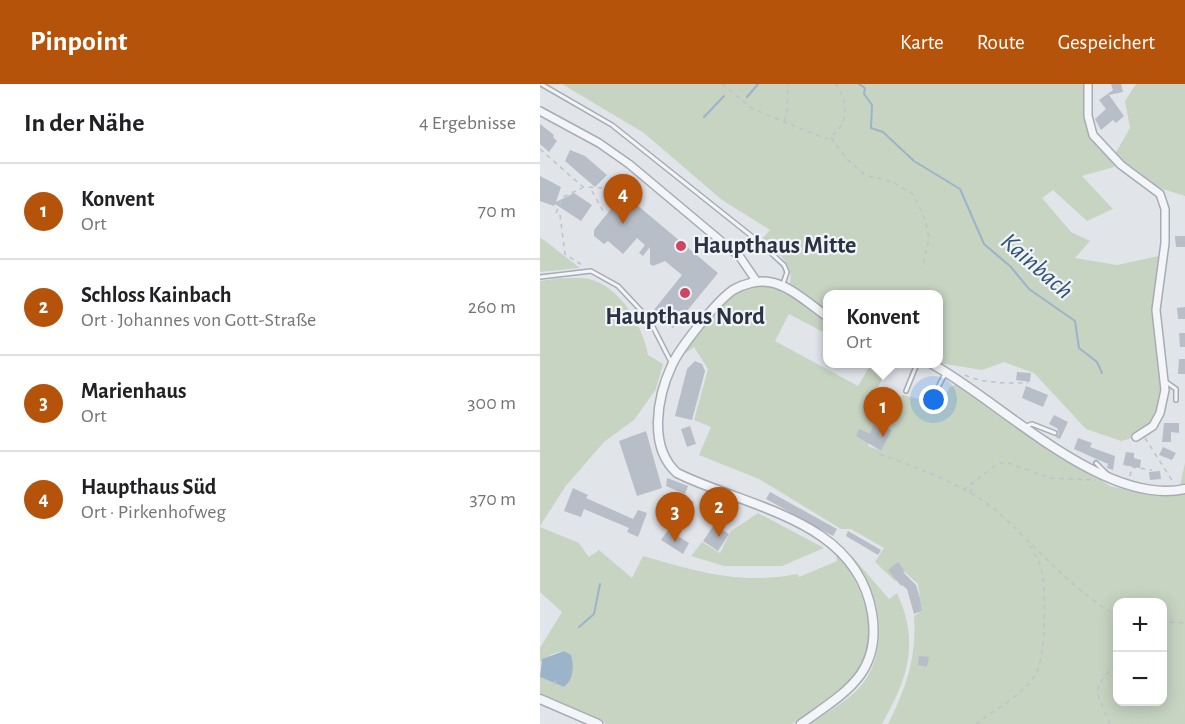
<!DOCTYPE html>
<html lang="de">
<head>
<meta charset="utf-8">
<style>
  :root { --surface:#fff; --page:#f2f2f2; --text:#202124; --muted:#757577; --line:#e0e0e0; --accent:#b45309 }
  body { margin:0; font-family:"Alegreya Sans",sans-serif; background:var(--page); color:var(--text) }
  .controls { position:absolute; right:18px; bottom:18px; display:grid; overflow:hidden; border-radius:12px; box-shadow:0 3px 15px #0003 }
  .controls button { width:54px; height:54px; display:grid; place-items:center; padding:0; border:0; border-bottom:2px solid var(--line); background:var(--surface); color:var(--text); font:30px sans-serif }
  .you { position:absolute; left:394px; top:316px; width:21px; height:21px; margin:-15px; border:4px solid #fff; border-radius:50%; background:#1a73e8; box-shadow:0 0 0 9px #1a73e833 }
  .badge { display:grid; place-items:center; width:39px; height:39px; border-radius:50%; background:var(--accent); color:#fff; font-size:20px; font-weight:700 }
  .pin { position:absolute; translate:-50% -50px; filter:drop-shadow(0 2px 3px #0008) }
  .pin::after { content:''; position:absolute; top:32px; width:21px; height:18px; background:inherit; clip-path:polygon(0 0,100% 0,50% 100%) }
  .popup { position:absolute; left:283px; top:206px; width:120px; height:78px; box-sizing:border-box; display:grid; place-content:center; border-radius:12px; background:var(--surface); filter:drop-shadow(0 2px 4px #0005); font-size:20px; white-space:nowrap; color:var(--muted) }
  .popup b { font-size:22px; color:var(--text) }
  .popup::after { content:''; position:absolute; left:50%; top:100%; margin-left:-12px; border:12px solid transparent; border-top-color:var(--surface) }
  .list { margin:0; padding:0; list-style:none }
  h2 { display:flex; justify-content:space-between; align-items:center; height:78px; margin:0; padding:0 24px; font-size:26px }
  h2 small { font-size:20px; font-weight:400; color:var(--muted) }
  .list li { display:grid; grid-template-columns:39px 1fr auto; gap:18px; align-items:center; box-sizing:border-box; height:96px; padding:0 24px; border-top:2px solid var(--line) }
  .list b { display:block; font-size:22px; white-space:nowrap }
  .list p { margin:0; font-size:20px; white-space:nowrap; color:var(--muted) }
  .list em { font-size:20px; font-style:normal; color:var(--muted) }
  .map { position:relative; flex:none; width:645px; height:640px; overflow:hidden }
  header { display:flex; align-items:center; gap:36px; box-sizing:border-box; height:84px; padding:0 30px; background:var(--accent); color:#fff }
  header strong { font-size:28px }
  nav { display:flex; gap:33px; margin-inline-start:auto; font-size:21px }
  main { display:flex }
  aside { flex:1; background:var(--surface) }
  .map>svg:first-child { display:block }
</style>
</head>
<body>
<header>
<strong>Pinpoint</strong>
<nav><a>Karte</a><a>Route</a><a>Gespeichert</a></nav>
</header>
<main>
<aside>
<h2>In der Nähe<small>4 Ergebnisse</small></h2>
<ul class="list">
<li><span class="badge">1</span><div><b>Konvent</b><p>Ort</p></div><em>70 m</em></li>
<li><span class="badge">2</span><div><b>Schloss Kainbach</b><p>Ort · Johannes von Gott-Straße</p></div><em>260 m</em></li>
<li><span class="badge">3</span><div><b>Marienhaus</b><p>Ort</p></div><em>300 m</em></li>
<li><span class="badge">4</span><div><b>Haupthaus Süd</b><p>Ort · Pirkenhofweg</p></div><em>370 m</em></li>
</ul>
</aside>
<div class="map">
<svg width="645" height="640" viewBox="0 0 645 640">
  <rect width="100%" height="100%" fill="#e1e5ea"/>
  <g fill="#c7d4c2" fill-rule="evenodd">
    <path d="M22,0h526l1,41 32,40 -39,11 31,33 -26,12 -34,-31 -11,8 29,34 19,9 -15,17 42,7 46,-10 -7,40 9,95 -12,36 -17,11 -15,4 -35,-12 -52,-56 -30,-11 -22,8 -43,-7 -1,-69h-110l-1,18 -19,-16 -19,-9c7,-24 -11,-34 -28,-47l9,-10 -48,-30 -78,-67z"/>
    <polygon points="596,0 645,0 645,112 620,104 575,70 590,44 585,17"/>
    <polygon points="0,154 4,156 40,184 0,188"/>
    <path d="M20,194c9,1 20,-1 29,1 31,7 54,47 59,76l15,9 -7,25 -22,31 -30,22 -39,45 -25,39v-245z"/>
    <path d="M224,201l20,5 43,33v11l-38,-20 -14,27 83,45 13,-22h21l-25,40 36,-9 39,10 7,-17 10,-6 64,43 -25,-10 112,71 37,8 36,1 -4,-5 6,-27v261h-297c18,-35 29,-68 26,-108l8,-5 -4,-27 -13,-12 -10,9 -20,-19 9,-14 -33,-19h-10l-82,-50 -60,-24 12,-28 -17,-7 14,-51 -14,-22 -8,6 -1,-2c22,-26 42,-64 79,-66zM335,339l17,7 -11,21 -13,-5zM578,518h44v100h-44z"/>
    <polygon points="218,429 284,464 242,482 184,482 151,472 162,458 180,469 191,447"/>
    <path d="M0,443l39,16 10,14 10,-7 33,28 11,-22c57,16 96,29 155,18l1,3 38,-16 -1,-4 4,-1c21,30 45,82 20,118 -11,16 -50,40 -68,50h-185l-67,-30v-17l24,10v-36l-12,3 -12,8v-14l22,-36 -22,-20z"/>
    <path d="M311,471l38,44 8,-6c23,50 11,85 -15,131h-71c14,-11 32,-20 45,-33 27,-25 29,-72 14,-104 -4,-11 -13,-22 -19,-32z"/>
  </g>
  <path fill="#9bb4ca" d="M24,567l7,4c3,11 3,24 -7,32l-24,-10 2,-18z"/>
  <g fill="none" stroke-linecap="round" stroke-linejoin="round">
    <g stroke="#9bb4ca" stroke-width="2">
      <polyline points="319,0 325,4 324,10 332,21 331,44 343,48 374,77 420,105 444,160 471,183 489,205 535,237 539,264 557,278 562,289"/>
      <polyline points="207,13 218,0"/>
      <polyline points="164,33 184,12"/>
      <polyline points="39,543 54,530 60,500"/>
    </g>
  </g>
  <g fill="#b8bec7">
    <polygon points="571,0 581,0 583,8 569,11 584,32 576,39 573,36 561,46 555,35 566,25 559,16 573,6"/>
    <polygon points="0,40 14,51 13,53 17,57 9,68 0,60"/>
    <polygon points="30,66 45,72 67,91 55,103 25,77"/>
    <polygon points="0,92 21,103 16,118 34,109 52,121 41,137 15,120 14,122 0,117"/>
    <polygon points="79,115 86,115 96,122 97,121 178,189 133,244 113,227 142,191 125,177 113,182 110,180 110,163 103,172 99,169 105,161 97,154 83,170 68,157 64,160 54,152 54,146"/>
    <polygon points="635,152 645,152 645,163 636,163"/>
    <polygon points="645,223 645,235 638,235 637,224"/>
    <polygon points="639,249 645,249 645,263 640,263"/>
    <polygon points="639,275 645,275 645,290 638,290"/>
    <polygon points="155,277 162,280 165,287 152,336 135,332 147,285"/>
    <polygon points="477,288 491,289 490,298 476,296"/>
    <polygon points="486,302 508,311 503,323 482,314"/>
    <circle cx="388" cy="310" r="6"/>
    <polygon points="514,331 528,338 520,355 515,353 519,350 517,344 509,340"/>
    <polygon points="334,339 352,346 341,367 316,352 319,345 330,350"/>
    <polygon points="624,339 639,339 639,349 631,348 631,358 622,358"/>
    <polygon points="150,342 156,360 147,363 141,345"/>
    <polygon points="106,347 122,404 97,412 79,357"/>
    <polygon points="538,354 552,359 550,363 575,372 573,386 567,384 568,380 534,365"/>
    <polygon points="623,363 636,369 632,376 619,371"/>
    <polygon points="586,368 594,369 594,374 601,376 600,384 583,381"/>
    <polygon points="620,387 621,395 610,396 609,388"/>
    <polygon points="127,394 148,402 145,410 126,402"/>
    <polygon points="33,404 48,411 46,414 93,435 98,426 107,429 98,453 87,448 89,444 44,425 41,433 24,427"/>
    <polygon points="230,408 297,445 293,452 226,415"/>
    <polygon points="146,415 154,418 149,429 141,426"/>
    <polygon points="174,441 189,450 178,467 163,457"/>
    <polygon points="128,446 149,459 143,470 121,456"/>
    <polygon points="308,447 341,466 338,471 306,452"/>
    <polygon points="358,478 364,486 363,488 376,501 380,514 382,527 374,530 367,505 362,501 361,502 348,486"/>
    <polygon points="379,572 389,573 387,583 378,581"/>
  </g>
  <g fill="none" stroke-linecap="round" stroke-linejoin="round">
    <g stroke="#a6acb4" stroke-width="6">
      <g id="service">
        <polyline points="1,0 72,41 219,158 244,181 247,188 243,200"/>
        <polyline points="0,193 51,187 78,202 109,235 131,278"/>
        <polyline points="626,298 636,305 636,316"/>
        <polyline points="366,307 377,280"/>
        <polyline points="396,307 405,290"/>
        <polyline points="486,342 492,340 515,349"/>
        <polyline points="556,379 567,390"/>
      </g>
    </g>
    <g stroke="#a6acb4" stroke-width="10">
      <g id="minor">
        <polyline points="548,0 548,32 553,51 581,81 620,110 625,125 625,159 616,226 625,306 620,329 613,342 596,353"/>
        <polyline points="0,27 59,59 89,80 200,173 217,198"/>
      </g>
    </g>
    <g stroke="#a6acb4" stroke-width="11">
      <g id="tertiary">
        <path d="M392,280c68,37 171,143 253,125"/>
        <polyline points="0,615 58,640"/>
        <path d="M261,640c43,-31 81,-50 71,-111 -16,-94 -124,-105 -195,-140 -29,-26 -20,-76 -5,-108 8,-18 45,-64 61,-75 10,-6 25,-10 36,-8 21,3 41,23 59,35"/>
      </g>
    </g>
    <g stroke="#bfc3c9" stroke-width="1.5" stroke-dasharray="4.5 4.5" stroke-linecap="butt">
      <path d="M182,0l31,25 73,30c24,-13 23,-34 10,-55"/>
      <polyline points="244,37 247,29 248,0"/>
      <polyline points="291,54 307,75 325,91 353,98 373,110 385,135 389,155 382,184"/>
      <polyline points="0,65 43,103 81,105"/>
      <polyline points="52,107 63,127"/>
      <polyline points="16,129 23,113 42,104"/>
      <polyline points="20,131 25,170 45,183"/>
      <path d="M425,291c20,9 42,8 63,8"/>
      <polyline points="605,354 633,398"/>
      <path d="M340,370c40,15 87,31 119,59 37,34 70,73 113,100l6,1"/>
      <polyline points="590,392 592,383 612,386"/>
      <polyline points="423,406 456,381 465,378 510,394 556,396"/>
      <polyline points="430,409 434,399"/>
      <polyline points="622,542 629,538 645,539"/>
      <polyline points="622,543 625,544"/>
      <polyline points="14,601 17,593"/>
      <path d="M436,640c19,-14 48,-30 60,-50 10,-19 11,-90 4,-110 -3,-7 -8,-14 -11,-20"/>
      <path d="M570,640c-15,-37 -20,-31 8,-63"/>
    </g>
    <use href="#service" stroke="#f4f5f8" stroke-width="3"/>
    <use href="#minor" stroke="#f4f5f8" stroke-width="7"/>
    <use href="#tertiary" stroke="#f4f5f8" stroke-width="8"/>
  </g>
  <g fill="#d0455f" stroke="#f0f3f7" stroke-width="2">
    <circle cx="141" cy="162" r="6"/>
    <circle cx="145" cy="209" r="6"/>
  </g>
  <g text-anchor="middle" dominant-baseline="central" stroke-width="4.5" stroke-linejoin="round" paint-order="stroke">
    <g font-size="24" font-weight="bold" fill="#293342" stroke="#f0f3f7" text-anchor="start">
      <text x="153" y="162">Haupthaus Mitte</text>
      <text x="145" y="233" text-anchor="middle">Haupthaus Nord</text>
    </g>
    <g font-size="26" font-style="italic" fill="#325376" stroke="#f0f3f7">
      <text transform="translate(497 182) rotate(41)">Kainbach</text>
    </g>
  </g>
</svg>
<div class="controls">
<button>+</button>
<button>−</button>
</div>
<div class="you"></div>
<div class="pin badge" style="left:343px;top:353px">1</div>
<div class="popup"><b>Konvent</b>Ort</div>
<div class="pin badge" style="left:179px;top:453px">2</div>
<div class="pin badge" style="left:135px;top:458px">3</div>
<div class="pin badge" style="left:83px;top:140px">4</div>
</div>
</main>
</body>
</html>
